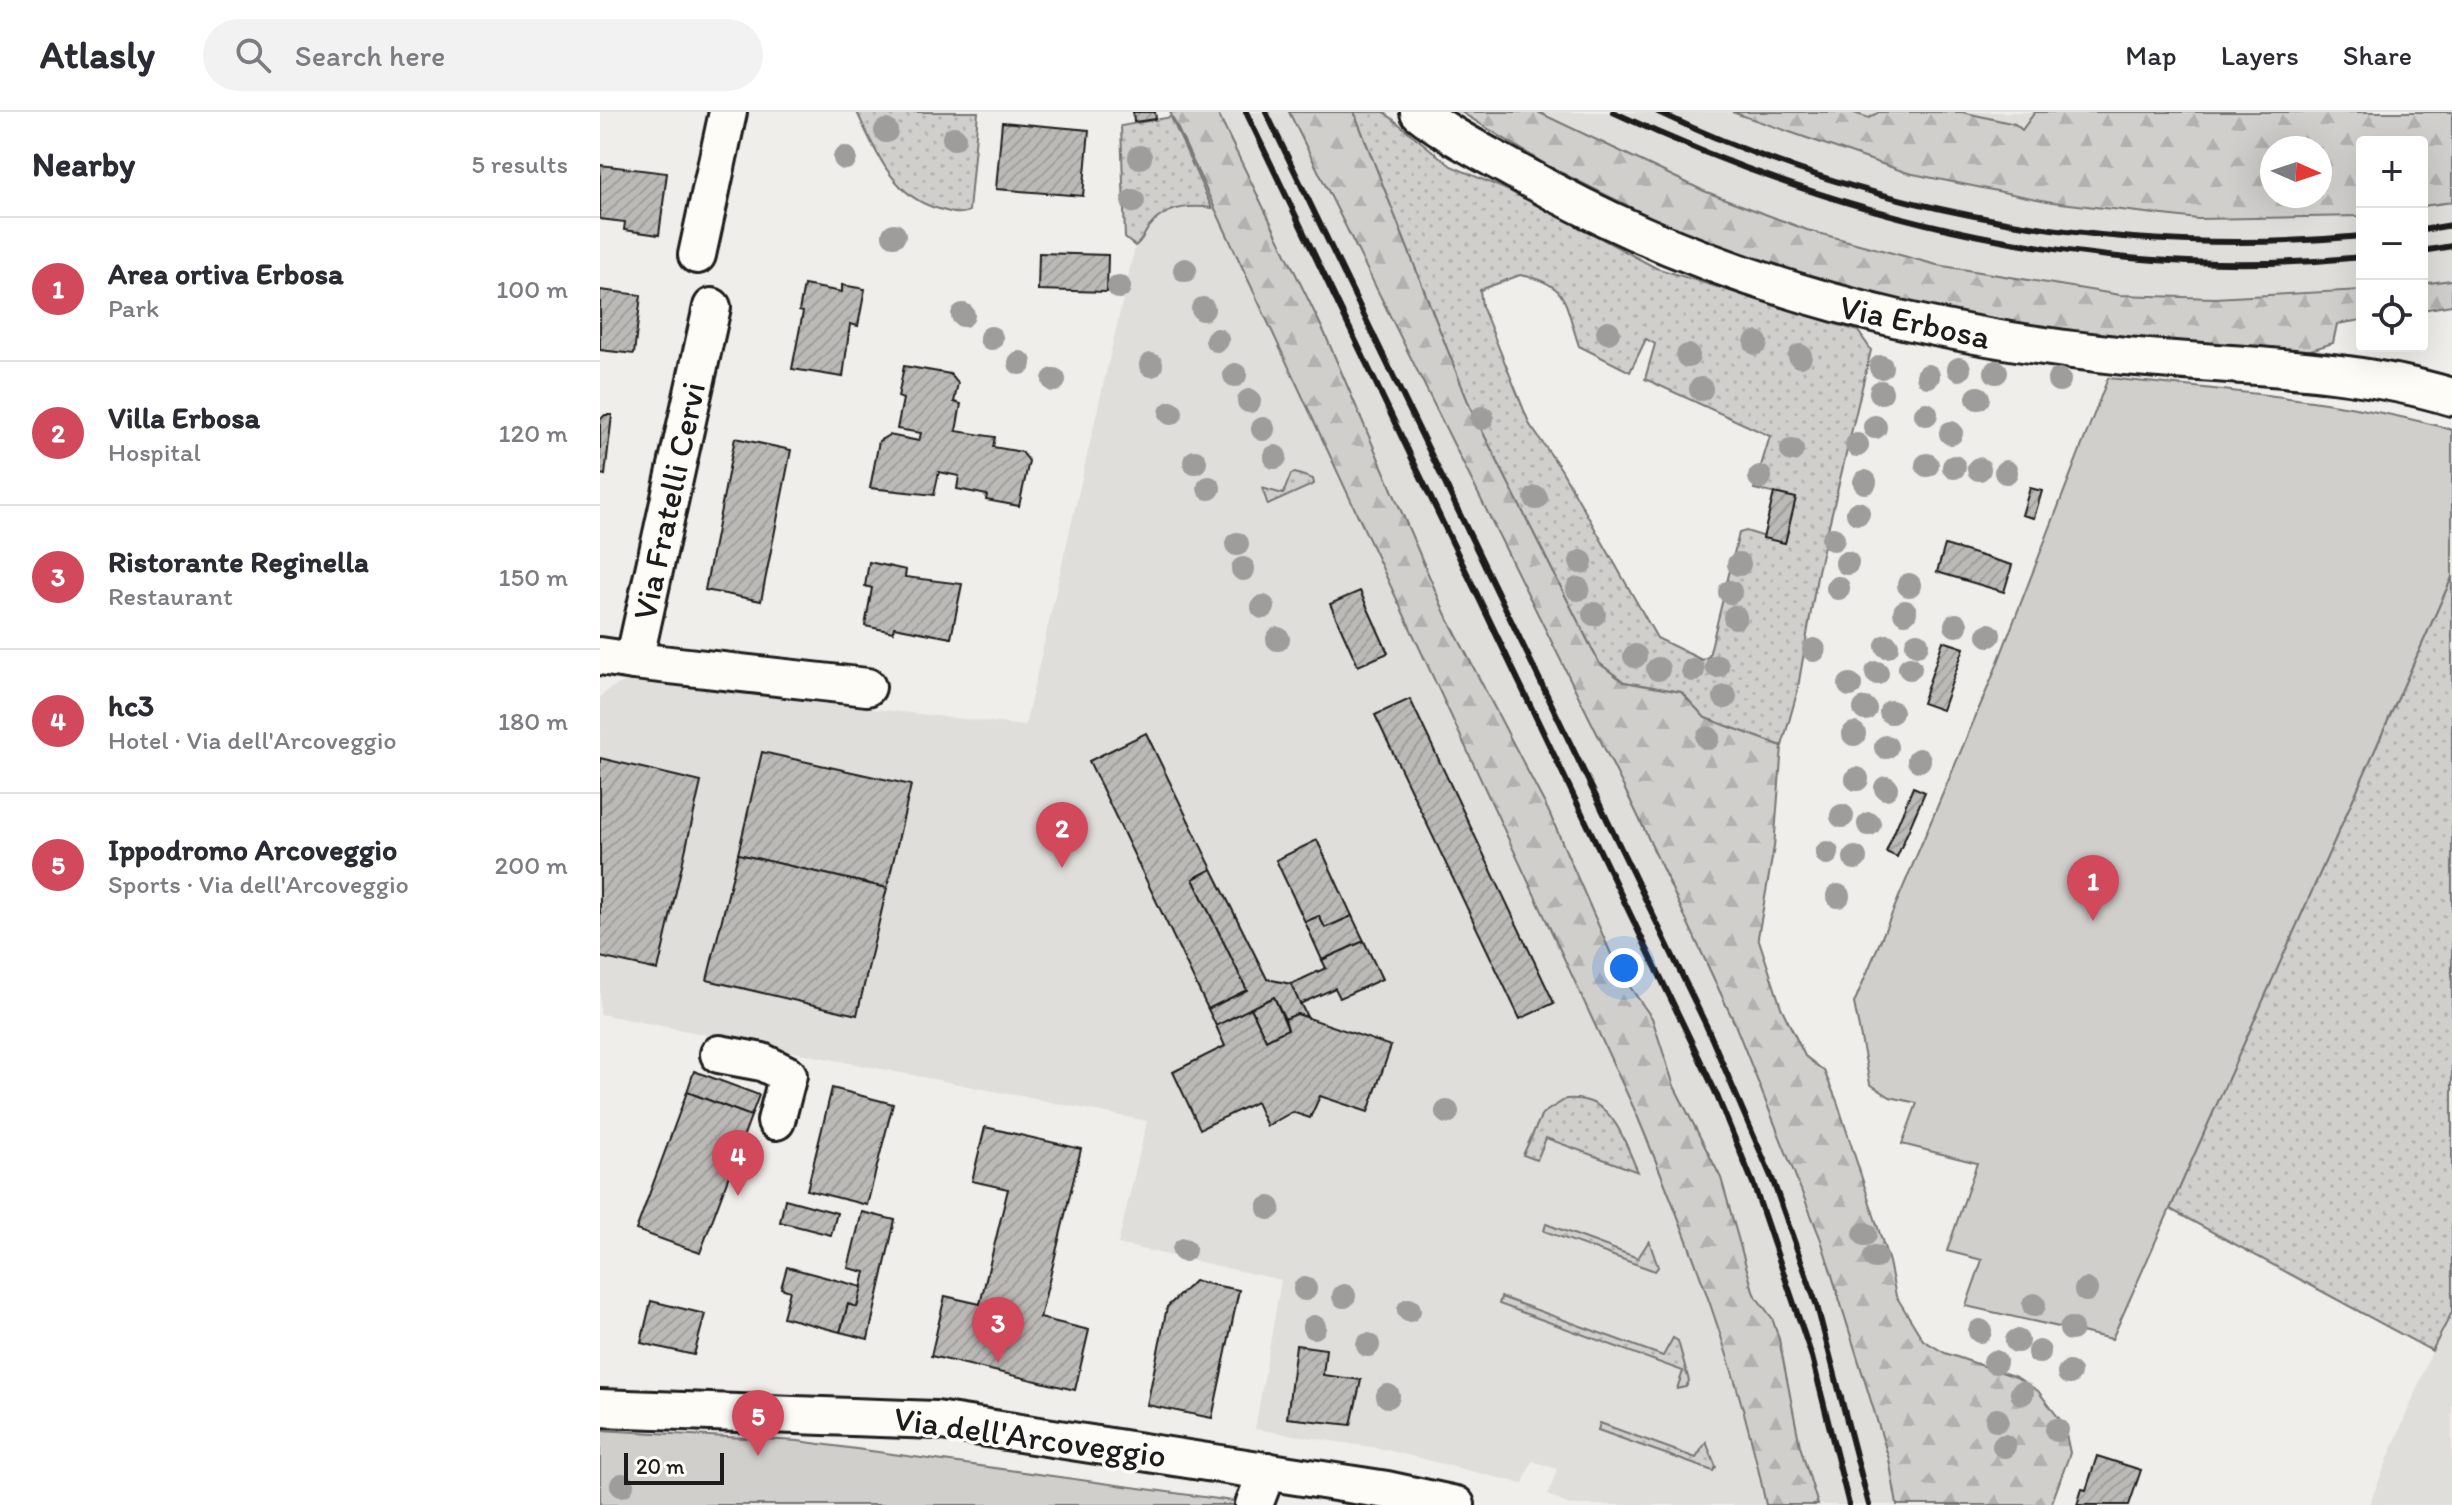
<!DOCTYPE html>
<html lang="en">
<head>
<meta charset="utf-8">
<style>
  :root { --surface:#fff; --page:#f2f2f3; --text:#2b2b33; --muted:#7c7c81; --line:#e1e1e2; --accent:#d1495b }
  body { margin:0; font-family:Itim,sans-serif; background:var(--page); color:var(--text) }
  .controls { position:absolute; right:24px; top:24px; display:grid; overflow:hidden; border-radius:8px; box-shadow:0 8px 32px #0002 }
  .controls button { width:72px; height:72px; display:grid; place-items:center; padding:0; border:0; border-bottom:2px solid var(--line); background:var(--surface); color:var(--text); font:40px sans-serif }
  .compass { position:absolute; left:1660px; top:24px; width:72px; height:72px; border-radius:50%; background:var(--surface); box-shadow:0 8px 32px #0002; rotate:93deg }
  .scale { position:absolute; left:24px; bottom:20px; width:100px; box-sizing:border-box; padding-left:8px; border:4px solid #1c1c1c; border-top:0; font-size:22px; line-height:28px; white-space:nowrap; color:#1c1c1c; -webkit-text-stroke:6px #fdfcf7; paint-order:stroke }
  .you { position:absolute; left:1024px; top:856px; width:28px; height:28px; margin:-20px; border:6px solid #fff; border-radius:50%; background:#1a73e8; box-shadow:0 0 0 12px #1a73e833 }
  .badge { display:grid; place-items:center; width:52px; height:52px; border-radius:50%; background:var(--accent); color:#fff; font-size:26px; font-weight:700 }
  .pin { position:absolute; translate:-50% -66px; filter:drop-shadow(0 2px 4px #0008) }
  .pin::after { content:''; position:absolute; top:42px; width:28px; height:24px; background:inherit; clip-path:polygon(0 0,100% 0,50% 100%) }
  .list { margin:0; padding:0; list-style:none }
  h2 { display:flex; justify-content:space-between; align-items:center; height:104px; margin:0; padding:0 32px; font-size:34px }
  h2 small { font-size:26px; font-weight:400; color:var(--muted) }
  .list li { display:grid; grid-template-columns:52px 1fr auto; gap:24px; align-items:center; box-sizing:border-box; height:144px; padding:0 32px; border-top:2px solid var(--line) }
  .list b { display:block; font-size:30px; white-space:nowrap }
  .list p { margin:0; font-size:26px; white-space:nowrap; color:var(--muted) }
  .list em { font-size:26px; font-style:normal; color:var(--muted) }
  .icon { flex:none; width:44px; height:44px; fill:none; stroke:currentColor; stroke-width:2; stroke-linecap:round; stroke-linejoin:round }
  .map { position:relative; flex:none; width:1852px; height:1393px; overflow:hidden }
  header { display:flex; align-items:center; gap:48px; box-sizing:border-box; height:112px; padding:0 40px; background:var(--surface); border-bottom:2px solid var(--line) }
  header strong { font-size:38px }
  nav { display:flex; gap:44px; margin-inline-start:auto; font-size:28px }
  .search { width:560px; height:72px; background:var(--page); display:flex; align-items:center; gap:20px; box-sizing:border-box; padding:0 28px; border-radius:44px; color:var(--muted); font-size:30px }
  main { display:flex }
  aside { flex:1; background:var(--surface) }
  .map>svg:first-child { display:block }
</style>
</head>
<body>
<header>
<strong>Atlasly</strong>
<div class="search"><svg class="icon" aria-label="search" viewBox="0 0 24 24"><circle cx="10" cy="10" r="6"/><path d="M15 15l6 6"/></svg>Search here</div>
<nav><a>Map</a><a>Layers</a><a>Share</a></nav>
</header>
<main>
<aside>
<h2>Nearby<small>5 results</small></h2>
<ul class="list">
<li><span class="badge">1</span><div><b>Area ortiva Erbosa</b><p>Park</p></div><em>100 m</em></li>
<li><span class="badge">2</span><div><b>Villa Erbosa</b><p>Hospital</p></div><em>120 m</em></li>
<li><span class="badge">3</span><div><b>Ristorante Reginella</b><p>Restaurant</p></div><em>150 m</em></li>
<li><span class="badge">4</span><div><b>hc3</b><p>Hotel · Via dell'Arcoveggio</p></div><em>180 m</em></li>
<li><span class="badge">5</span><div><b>Ippodromo Arcoveggio</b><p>Sports · Via dell'Arcoveggio</p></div><em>200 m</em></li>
</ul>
</aside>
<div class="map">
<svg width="1852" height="1393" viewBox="0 0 1852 1393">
  <defs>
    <pattern id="grass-dots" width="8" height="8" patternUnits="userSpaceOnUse" patternTransform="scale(2)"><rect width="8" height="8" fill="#d0cfcc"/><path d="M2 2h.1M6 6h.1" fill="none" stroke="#b2b1af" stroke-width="1.8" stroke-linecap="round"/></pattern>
    <pattern id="forest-firs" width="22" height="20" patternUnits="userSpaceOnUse" patternTransform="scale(2)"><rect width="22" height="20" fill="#d0cfcc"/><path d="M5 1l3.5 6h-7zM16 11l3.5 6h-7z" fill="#b2b1af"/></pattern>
    <pattern id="building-hatch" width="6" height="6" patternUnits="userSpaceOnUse" patternTransform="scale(2)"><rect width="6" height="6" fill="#bbbab6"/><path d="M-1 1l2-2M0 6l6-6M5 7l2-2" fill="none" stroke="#a09f9c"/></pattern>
  </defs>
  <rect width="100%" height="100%" fill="#f0eeea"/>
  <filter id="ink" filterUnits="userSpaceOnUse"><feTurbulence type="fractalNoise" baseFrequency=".0125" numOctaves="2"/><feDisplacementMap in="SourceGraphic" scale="16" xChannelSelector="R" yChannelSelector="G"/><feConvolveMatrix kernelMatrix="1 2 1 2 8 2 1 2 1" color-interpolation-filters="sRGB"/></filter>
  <g filter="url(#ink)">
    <g fill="#e0deda" fill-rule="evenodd">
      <polygon points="570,0 754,0 870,295 1056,663 1158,825 1181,895 1205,944 1237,989 1289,1150 1296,1184 1323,1228 1344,1241 1380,1393 969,1393 948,1383 957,1357 932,1349 923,1372 783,1337 655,1317 681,1168 518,1132 547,1009 0,902 0,585 11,576 24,570 37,570 425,614 535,134"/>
      <path d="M861,0h991v193l-30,5v-168h-60v178l-25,4 -4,19 -665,-117 -118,-59zM1672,36h48v48h-48z"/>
      <polygon points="1852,1200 1852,1393 1769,1393 1832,1239"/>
    </g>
    <g fill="url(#grass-dots)" stroke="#767674" stroke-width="2" fill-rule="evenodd">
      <path d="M257,0h121l-9,99c-9,5 -20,1 -30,-2 -45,-11 -64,-58 -82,-97z"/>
      <path d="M754,0h30l67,54 77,33 128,69 202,63 13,19 -53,221 -21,122 -15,53 -77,-28 -24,-26 -57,-10 -25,-19 -129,-256zM920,163c50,9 44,28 59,71l51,26 16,-33 9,5 -10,35 125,57 -16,53 41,9 -10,45 -39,-12 -7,2 -30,123 -7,4 -45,-22 -96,-169 -31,-44 -48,-119 -2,-16z"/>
      <path d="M571,5l41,91c-22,-3 -46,-1 -61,17 -7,7 -8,16 -16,21l-10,-8 -4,-112z"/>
      <polygon points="695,361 713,367 714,372 668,393 662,376 683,382 691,362"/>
      <polygon points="1852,465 1852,1200 1832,1239 1570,1097"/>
      <path d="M966,987c47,-4 56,38 72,73l-92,-34 -9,22 -14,-5 19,-41z"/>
      <polygon points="946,1112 1038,1146 1049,1129 1058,1155 1055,1159 944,1119"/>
      <polygon points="901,1185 1063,1244 1073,1226 1078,1229 1089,1269 1086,1275 1077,1277 1083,1259 899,1192"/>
      <polygon points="1000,1311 1096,1346 1106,1330 1116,1355 1113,1359 998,1318"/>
    </g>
    <g fill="url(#forest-firs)" stroke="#767674" stroke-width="2" fill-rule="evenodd">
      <path d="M570,0h47l108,222 120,279 103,197 70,160 34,48 22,68 47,92 33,116 18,24 7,21 21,107 18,59h-52c-27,-135 -77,-265 -130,-392z"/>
      <polygon points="689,0 754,0 870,295 999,551 1024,570 1081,580 1105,606 1182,634 1174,735 1158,825 1181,895 1205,944 1224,959 1237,989 1289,1150 1296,1184 1323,1228 1345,1241 1416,1265 1438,1279 1464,1313 1470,1341 1451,1393 1297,1393 1289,1347 1221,1128 1134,910 1037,702"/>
      <polygon points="861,0 938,0 1104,79 1207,118 1337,153 1520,183 1614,186 1762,178 1762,208 1737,212 1733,231 1698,242 1526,232 1337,204 1187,159 1068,114 950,55"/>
      <path d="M1132,0h119l18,6 10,-6h83l53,12 7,6 13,-18h417v90l-30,4v-64h-60v74l-164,3 -146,-17 -144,-29zM1672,36h48v48h-48z"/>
      <polygon points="1852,168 1852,193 1822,198 1822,172"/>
    </g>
    <g fill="#d0cfcc" stroke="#767674" stroke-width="2">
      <path d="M1508,266c110,12 237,21 344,52v147l-340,762 -146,-33 16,-46 -35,-9 30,-88 -75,-19 15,-41 -27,-6 -20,-13 -16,-81 137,-323z"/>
      <polygon points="0,1318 198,1329 640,1390 639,1393 0,1393"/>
    </g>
    <g fill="url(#building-hatch)" stroke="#1c1c1c" stroke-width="2">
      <polygon points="533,0 555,0 556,7 534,10"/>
      <polygon points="402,10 489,18 483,84 396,77"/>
      <polygon points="0,53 67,61 59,123 24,118 25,110 0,107"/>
      <polygon points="439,141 508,143 507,180 438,178"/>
      <polygon points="204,173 242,180 242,173 265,177 258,214 250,212 243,265 192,257 203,200 199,199"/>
      <polygon points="0,178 41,183 34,242 0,238"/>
      <polygon points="304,254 350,262 358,271 354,290 361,292 356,319 395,325 393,335 422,340 429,349 419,394 386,388 387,383 357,377 359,364 339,360 334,383 270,376 279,329 289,323 319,329 321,321 297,317 303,287 298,285"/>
      <polygon points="5,303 12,303 5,363 0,362 0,308"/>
      <polygon points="135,326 191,338 161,489 105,478"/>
      <polygon points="1430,376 1442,379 1434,406 1422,403"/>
      <polygon points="1174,381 1196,386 1185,431 1163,426"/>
      <polygon points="1345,433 1412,453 1404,480 1337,460"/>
      <polygon points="269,450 306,458 305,465 362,472 351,526 294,515 293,520 265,514 272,476 265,474"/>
      <polygon points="760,479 788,541 758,554 730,492"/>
      <polygon points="1343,529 1364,536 1342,598 1322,591"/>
      <polygon points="810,587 954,891 920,907 775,603"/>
      <polygon points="546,621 612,757 593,767 647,878 608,897 489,649"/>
      <polygon points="162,640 311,673 287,776 138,742"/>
      <polygon points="0,646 101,670 58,858 0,845"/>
      <polygon points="1313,675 1325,680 1297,745 1286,740"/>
      <polygon points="717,728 752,804 725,816 719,804 705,810 676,748"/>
      <polygon points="138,742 287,776 257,903 107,868"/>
      <polygon points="612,757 667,867 691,872 707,905 697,902 685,907 674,885 616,914 608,897 647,878 593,767"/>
      <polygon points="719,804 725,816 752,804 764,829 722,848 705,810"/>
      <polygon points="764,829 782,867 740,886 735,876 700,892 691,872 726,856 722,848"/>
      <polygon points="674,885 688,917 666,928 651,896"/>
      <polygon points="651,896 666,928 688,917 685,907 697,902 791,934 768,1000 720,984 710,1006 692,1000 667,1014 656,990 600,1017 573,960 625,934 616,914"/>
      <polygon points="94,959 159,983 151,1004 87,980"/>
      <polygon points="232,976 293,992 267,1093 207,1078"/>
      <polygon points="87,980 151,1004 100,1141 36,1118"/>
      <polygon points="385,1015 481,1037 440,1206 489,1218 475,1278 331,1244 345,1184 380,1192 408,1077 372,1069"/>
      <polygon points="185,1087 237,1101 231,1123 180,1110"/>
      <polygon points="262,1100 295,1108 268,1227 240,1220 248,1192 257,1195 265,1160 248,1156"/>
      <polygon points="187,1155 262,1175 257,1195 248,1192 240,1220 183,1205 190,1179 181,1176"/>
      <polygon points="594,1169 639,1178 612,1306 547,1293 567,1195"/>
      <polygon points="51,1189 105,1202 94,1243 41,1231"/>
      <polygon points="696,1233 726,1237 723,1263 761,1268 751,1313 687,1306"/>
      <polygon points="1497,1344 1541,1358 1529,1393 1477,1393 1482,1377 1486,1378"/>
    </g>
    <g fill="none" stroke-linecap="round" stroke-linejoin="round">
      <g stroke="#1c1c1c" stroke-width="42">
        <g id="minor">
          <path d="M819,0c31,25 69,43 104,63 183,104 383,158 593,180 112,12 227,9 336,42"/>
          <polyline points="97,143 128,0"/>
          <polyline points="0,544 34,549 112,195"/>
          <polyline points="34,549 267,575"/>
          <polyline points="119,942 162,950 188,963 176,1009"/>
          <polyline points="0,1296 336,1308 787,1378 856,1393"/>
          <polyline points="654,1393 667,1359"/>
        </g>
      </g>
      <use href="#minor" stroke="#fdfcf7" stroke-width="36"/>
      <g stroke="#1c1c1c" stroke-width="6">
        <polyline points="646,0 1115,979 1153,1071 1212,1245 1249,1393"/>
        <polyline points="666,0 1106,913 1173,1069 1217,1194 1269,1393"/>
        <path d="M1013,0c231,109 492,172 749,145"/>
        <path d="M1058,0c217,103 465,147 704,124"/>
        <polyline points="1822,118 1852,113"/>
        <polyline points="1822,139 1852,134"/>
      </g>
    </g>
    <g fill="#9e9d9b">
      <circle cx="286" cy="19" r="12"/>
      <circle cx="354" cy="26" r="12"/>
      <circle cx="540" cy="45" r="12"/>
      <circle cx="245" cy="46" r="12"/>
      <circle cx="533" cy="89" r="12"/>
      <circle cx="294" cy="123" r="12"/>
      <circle cx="585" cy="158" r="12"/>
      <circle cx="519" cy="175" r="12"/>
      <circle cx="603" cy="197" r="12"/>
      <circle cx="363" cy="203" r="12"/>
      <circle cx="1008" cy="220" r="12"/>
      <circle cx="391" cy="226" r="12"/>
      <circle cx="617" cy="228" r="12"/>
      <circle cx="1156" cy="231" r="12"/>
      <circle cx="1088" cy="244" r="12"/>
      <circle cx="1200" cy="244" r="12"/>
      <circle cx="420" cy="251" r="12"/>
      <circle cx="551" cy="253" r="12"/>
      <circle cx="1281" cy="255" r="12"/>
      <circle cx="1359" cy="257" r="12"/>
      <circle cx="1396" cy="260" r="12"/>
      <circle cx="635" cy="263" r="12"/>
      <circle cx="1328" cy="264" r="12"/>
      <circle cx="454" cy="268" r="12"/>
      <circle cx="1459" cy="268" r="12"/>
      <circle cx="1101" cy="277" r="12"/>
      <circle cx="1281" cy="280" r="12"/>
      <circle cx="1378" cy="286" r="12"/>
      <circle cx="649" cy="289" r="12"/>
      <circle cx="571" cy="301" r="12"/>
      <circle cx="1326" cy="302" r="12"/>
      <circle cx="882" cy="306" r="12"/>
      <circle cx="1275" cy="315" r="12"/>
      <circle cx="663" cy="317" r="12"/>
      <circle cx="1351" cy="321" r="12"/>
      <circle cx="1257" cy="333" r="12"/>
      <circle cx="1192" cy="338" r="12"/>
      <circle cx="675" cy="345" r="12"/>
      <circle cx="595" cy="350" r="12"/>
      <circle cx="1327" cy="353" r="12"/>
      <circle cx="1354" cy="355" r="12"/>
      <circle cx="1379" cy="357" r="12"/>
      <circle cx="1406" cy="360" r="12"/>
      <circle cx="1160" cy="365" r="12"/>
      <circle cx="1265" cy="370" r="12"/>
      <circle cx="609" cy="376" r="12"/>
      <circle cx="936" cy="386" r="12"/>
      <circle cx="1258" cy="401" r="12"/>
      <circle cx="1233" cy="427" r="12"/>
      <circle cx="637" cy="432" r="12"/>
      <circle cx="981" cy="450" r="12"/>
      <circle cx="1247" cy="451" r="12"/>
      <circle cx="1139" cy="452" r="12"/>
      <circle cx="643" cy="457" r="12"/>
      <circle cx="1309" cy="473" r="12"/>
      <circle cx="1238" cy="476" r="12"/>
      <circle cx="978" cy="477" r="12"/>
      <circle cx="1130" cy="480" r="12"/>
      <circle cx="663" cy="495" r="12"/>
      <circle cx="1305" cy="500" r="12"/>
      <circle cx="994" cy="502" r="12"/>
      <circle cx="1135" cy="505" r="12"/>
      <circle cx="1356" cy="513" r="12"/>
      <circle cx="1389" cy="523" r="12"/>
      <circle cx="678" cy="527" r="12"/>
      <circle cx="1317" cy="532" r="12"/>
      <circle cx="1287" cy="534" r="12"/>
      <circle cx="1214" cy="538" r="12"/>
      <circle cx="1035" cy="544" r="12"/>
      <circle cx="1117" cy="554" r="12"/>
      <circle cx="1310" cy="556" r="12"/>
      <circle cx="1058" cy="557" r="12"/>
      <circle cx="1093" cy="558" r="12"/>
      <circle cx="1277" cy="561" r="12"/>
      <circle cx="1250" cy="573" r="12"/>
      <circle cx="1125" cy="585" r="12"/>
      <circle cx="1265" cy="597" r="12"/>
      <circle cx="1291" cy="600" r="12"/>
      <circle cx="1254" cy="622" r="12"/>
      <circle cx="1108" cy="626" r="12"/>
      <circle cx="1286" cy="635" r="12"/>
      <circle cx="1319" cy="648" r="12"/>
      <circle cx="1257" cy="667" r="12"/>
      <circle cx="1286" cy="676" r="12"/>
      <circle cx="1242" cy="704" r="12"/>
      <circle cx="1269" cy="712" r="12"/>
      <circle cx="1227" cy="741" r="12"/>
      <circle cx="1255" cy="746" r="12"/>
      <circle cx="1238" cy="784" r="12"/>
      <circle cx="847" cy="1000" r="12"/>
      <circle cx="669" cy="1096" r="12"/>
      <circle cx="1265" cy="1122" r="12"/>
      <circle cx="584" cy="1138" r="12"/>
      <circle cx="1275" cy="1145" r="12"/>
      <circle cx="705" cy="1177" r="12"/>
      <circle cx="1486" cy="1178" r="12"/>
      <circle cx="744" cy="1184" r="12"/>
      <circle cx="1434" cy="1193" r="12"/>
      <circle cx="809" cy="1198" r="12"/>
      <circle cx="714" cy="1215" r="12"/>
      <circle cx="1471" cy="1217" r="12"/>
      <circle cx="1380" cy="1219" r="12"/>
      <circle cx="1417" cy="1229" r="12"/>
      <circle cx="768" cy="1233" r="12"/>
      <circle cx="1439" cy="1240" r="12"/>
      <circle cx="1395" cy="1250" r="12"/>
      <circle cx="1469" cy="1261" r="12"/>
      <circle cx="1422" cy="1281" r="12"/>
      <circle cx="788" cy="1284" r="12"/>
      <circle cx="1397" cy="1308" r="12"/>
      <circle cx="1457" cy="1318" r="12"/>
      <circle cx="1404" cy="1334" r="12"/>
      <circle cx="22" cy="1373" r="12"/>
    </g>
  </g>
  <g text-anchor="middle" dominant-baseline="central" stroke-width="7" stroke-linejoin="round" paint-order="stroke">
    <g font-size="34" fill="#1c1c1c" stroke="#fdfcf7">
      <text transform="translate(1315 210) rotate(12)">Via Erbosa</text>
      <text transform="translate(69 389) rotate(-78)">Via Fratelli Cervi</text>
      <text transform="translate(430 1325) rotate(8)">Via dell'Arcoveggio</text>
    </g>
  </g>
</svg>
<div class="controls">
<button>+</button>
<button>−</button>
<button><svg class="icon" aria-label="locate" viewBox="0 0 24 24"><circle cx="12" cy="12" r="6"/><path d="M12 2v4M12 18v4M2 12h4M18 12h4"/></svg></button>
</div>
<svg class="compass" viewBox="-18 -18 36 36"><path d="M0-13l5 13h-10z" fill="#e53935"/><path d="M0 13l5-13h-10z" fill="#7c7c81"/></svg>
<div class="scale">20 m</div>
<div class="you"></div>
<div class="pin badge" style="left:1493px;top:809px">1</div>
<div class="pin badge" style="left:462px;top:756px">2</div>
<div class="pin badge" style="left:398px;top:1251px">3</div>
<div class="pin badge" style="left:138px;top:1084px">4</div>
<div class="pin badge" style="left:158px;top:1344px">5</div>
</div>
</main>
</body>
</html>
